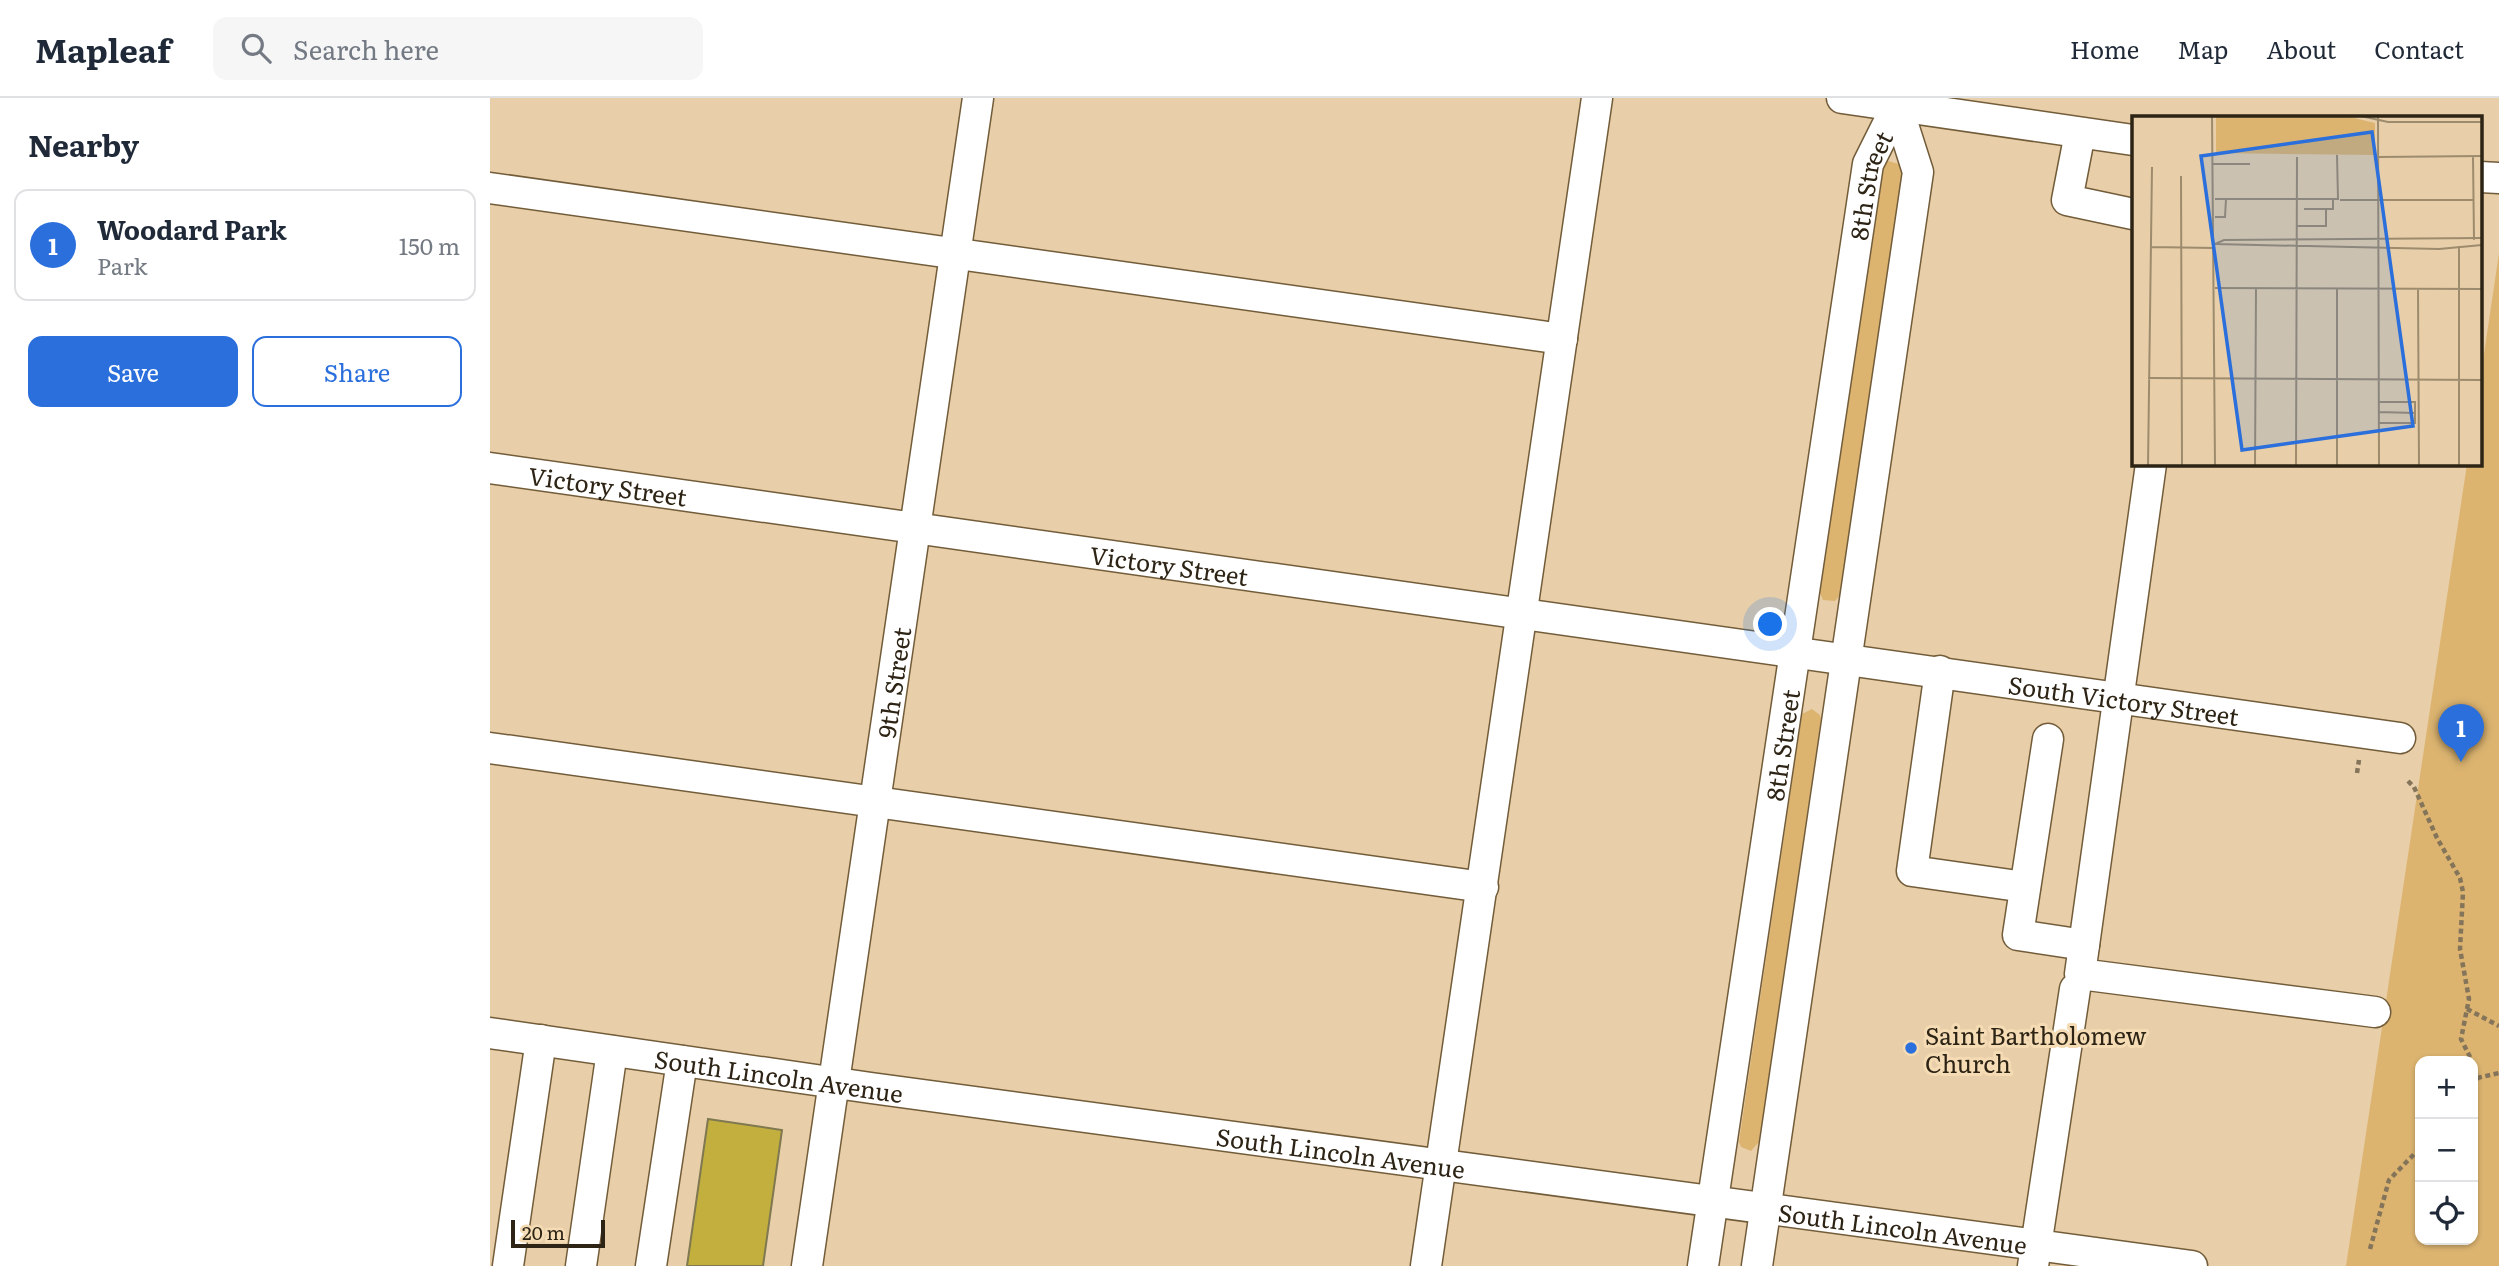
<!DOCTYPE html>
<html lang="en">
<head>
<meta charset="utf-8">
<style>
  :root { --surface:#fff; --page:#f6f6f7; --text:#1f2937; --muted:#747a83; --line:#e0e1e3; --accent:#2a6fdc }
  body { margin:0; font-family:Literata,serif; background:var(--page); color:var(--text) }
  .controls { position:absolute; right:21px; bottom:21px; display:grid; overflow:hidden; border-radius:14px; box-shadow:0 2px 5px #0004 }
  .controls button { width:63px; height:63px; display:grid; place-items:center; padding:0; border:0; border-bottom:2px solid var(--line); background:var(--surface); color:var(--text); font:35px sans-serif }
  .scale { position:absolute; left:21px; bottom:18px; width:94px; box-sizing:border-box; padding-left:7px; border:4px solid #2d2415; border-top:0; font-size:19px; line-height:24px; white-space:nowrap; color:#2d2415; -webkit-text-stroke:5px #f5dcb5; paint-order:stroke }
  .you { position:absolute; left:1281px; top:527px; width:24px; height:24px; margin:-18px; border:5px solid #fff; border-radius:50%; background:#1a73e8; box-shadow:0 0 0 10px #1a73e833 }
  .badge { display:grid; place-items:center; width:46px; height:46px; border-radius:50%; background:var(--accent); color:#fff; font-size:23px; font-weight:700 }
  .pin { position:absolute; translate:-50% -58px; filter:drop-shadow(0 2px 4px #0008) }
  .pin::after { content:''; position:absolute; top:37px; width:24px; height:21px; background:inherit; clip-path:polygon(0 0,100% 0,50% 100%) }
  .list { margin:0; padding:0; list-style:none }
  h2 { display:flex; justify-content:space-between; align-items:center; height:91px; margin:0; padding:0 28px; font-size:30px }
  h2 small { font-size:23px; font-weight:400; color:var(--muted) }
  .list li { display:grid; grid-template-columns:46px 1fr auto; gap:21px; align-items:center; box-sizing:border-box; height:112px; margin:0 14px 14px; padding:0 14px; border:2px solid var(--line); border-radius:14px }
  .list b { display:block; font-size:26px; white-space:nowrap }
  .list p { margin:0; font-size:23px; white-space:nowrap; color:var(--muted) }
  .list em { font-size:23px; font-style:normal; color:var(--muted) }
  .actions { display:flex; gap:14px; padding:21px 28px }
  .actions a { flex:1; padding:16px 0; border:2px solid var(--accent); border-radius:14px; text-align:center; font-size:24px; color:var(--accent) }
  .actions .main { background:var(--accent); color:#fff }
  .icon { flex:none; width:38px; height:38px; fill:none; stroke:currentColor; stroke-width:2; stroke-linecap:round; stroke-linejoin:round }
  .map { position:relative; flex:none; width:2009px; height:1168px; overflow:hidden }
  header { display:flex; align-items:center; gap:42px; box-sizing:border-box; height:98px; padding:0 35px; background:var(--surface); border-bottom:2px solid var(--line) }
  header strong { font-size:33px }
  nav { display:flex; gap:38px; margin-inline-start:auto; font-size:24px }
  .search { width:490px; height:63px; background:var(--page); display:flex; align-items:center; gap:18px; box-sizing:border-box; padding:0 24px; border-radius:14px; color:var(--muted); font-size:26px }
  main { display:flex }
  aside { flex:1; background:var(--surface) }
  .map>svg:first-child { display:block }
</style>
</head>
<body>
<header>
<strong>Mapleaf</strong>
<div class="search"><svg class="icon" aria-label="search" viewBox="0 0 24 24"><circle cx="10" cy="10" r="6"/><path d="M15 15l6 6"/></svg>Search here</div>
<nav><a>Home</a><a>Map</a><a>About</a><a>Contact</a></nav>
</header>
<main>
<aside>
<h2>Nearby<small></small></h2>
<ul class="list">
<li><span class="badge">1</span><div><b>Woodard Park</b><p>Park</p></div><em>150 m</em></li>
</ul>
<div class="actions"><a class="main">Save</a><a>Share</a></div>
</aside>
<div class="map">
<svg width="2009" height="1168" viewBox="0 0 2009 1168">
  <rect width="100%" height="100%" fill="#e8cfa9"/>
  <g fill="#dcb470" fill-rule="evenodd">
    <polygon points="1398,63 1409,66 1412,74 1350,497 1345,503 1333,502 1330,495 1394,68"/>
    <path d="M2009,155v1013h-153l121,-802h13v-83zM1930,963h53v179h-53z"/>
    <polygon points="1322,611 1330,617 1331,621 1269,1044 1261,1053 1251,1049 1249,1044 1312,616"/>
  </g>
  <polygon fill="#c2af3d" stroke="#7f7850" stroke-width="2" points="218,1021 292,1032 273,1168 197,1168"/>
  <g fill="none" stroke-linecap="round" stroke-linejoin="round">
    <g stroke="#725c39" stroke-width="33">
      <g id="minor">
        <polyline points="1352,0 1643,42"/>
        <polyline points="1590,35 1577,102 1643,116"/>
        <polyline points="1990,79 2009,80"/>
        <polyline points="0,90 1072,241"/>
        <polyline points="1661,366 1590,876 1885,914"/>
        <path id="s1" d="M0,370l1910,270"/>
        <polyline points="1450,573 1422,773 1535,789"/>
        <polyline points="1558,641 1528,837 1594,847"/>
        <polyline points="0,650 993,789"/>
        <path id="s2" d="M0,935l381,55 1321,178"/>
        <polyline points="18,1168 51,942"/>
        <polyline points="91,1168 122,953"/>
        <polyline points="161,1168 192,963"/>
        <path id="s3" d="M317,1168l171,-1168"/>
        <polyline points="936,1168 1107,0"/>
        <path id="s4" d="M1213,1168l165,-1102 29,-58"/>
        <polyline points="1267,1168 1428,74 1407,8"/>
        <polyline points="1543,1168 1585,891"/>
      </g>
    </g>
    <g stroke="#84745a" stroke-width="4.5" stroke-dasharray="5 3.5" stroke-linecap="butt">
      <polyline points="1867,675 1869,662"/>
      <polyline points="1918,683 1924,689 1947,740 1970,780 1973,794 1970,851 1979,901 1971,941 1982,963"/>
      <polyline points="1977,911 2009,928"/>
      <polyline points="1983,964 1987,980 1983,990"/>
      <polyline points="1987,980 2009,975"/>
      <polyline points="1880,1151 1899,1082 1930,1050"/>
    </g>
    <use href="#minor" stroke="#fff" stroke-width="30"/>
  </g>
  <circle fill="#2a6fdc" stroke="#f5dcb5" stroke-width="2.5" cx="1421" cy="950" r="7"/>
  <g text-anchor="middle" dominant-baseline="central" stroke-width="6" stroke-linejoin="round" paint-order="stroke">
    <g font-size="24" fill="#2d2415" stroke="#f5dcb5">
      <text stroke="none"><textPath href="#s4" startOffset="1094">8th Street</textPath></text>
      <text stroke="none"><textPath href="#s1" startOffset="119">Victory Street</textPath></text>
      <text stroke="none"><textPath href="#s1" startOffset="686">Victory Street</textPath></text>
      <text stroke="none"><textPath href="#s3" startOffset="590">9th Street</textPath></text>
      <text stroke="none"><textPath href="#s1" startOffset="1650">South Victory Street</textPath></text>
      <text stroke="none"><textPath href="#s4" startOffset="527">8th Street</textPath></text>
      <text stroke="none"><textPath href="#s2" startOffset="292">South Lincoln Avenue</textPath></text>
      <text stroke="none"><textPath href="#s2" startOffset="859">South Lincoln Avenue</textPath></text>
      <text stroke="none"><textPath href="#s2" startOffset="1426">South Lincoln Avenue</textPath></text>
    </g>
    <g font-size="24" fill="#2d2415" stroke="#f5dcb5" text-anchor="start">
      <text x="1435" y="936">Saint Bartholomew<tspan x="1435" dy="28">Church</tspan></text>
    </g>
  </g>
  <g transform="translate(1642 18)">
    <rect width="350" height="350" fill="#e8cfa9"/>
    <path d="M84,0h130l29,7v32l-159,-2z" fill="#dcb470"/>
    <path fill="none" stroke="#9d8b6e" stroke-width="2" d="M80,0l3,350M229,0l27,6h94M246,0l1,350M341,40l1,84M246,41l104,-1M81,48h37M49,60l1,290M83,83h123l-1,-44M208,84h133M172,93h29v-10M83,101h10l1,-18M164,110h30v-17M83,128l9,-4 258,-2M83,128l224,5 43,-4M19,131l64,1M83,172l267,1M205,172v178M286,173l1,177M16,262l334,2M247,296l36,1M247,307h36v-21h-36M16,350l4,-299M123,350l1,-178M164,350l1,-309M327,350v-220"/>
    <path fill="#2a6fdc" fill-opacity="0.15" stroke="#2a6fdc" stroke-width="3.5" d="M240,16l41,294 -171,24 -41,-294z"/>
    <rect width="350" height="350" fill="none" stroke="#2d2415" stroke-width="3.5"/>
  </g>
</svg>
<div class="controls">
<button>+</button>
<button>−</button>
<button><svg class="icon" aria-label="locate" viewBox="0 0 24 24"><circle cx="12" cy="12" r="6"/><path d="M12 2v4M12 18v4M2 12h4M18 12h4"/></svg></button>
</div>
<div class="scale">20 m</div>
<div class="you"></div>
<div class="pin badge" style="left:1971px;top:664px">1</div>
</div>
</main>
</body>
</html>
